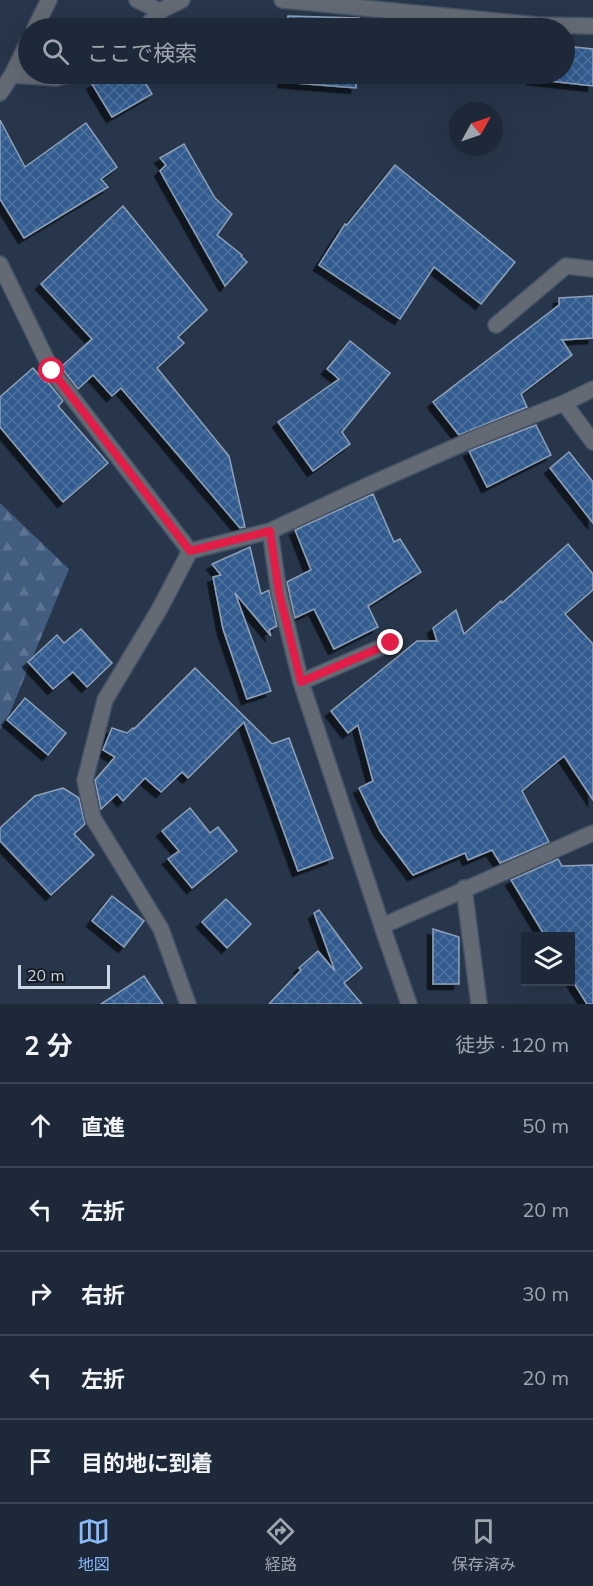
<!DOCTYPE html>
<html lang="ja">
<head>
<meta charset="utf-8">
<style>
  :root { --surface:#1d2838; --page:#253040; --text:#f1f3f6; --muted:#a0a6ae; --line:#3b4453; --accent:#89bafc }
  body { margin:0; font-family:Mulish,"Noto Sans JP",sans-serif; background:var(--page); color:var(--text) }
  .controls { position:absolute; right:18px; bottom:18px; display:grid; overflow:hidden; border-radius:0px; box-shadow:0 6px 24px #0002 }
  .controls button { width:54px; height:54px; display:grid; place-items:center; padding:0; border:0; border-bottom:2px solid var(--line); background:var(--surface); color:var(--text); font:30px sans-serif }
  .compass { position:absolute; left:449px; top:102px; width:54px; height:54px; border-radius:50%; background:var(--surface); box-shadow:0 6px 24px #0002; rotate:50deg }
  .scale { position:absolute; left:18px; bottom:15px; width:92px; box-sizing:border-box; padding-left:6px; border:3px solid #cdd7e3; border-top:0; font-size:16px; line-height:21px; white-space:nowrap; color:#cdd7e3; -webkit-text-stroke:4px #161d26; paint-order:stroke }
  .stop { position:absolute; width:18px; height:18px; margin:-14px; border:4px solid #e11d48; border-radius:50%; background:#fff }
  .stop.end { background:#e11d48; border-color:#fff; box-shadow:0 2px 6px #0008 }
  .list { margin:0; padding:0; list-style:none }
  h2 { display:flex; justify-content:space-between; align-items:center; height:78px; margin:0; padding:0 24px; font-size:26px }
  h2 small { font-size:20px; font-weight:400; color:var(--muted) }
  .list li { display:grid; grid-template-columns:39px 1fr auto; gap:18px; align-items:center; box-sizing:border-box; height:84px; padding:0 24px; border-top:2px solid var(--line) }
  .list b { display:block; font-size:22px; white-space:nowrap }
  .list em { font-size:20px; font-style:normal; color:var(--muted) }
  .icon { flex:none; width:33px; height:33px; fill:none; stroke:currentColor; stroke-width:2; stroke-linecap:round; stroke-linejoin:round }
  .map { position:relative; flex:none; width:593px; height:1004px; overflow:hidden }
  .search { position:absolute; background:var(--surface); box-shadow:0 6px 24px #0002; left:18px; right:18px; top:18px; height:66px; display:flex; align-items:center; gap:15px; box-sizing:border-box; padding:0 21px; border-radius:33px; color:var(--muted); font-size:22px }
  .sheet { height:498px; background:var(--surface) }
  nav { display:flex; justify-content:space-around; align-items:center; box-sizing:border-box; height:84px; border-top:2px solid var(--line); background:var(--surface); font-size:16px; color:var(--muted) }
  nav a { display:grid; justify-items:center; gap:3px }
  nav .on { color:var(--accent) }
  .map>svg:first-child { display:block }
</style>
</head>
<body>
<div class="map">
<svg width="593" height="1004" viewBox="0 0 593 1004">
  <defs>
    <pattern id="forest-firs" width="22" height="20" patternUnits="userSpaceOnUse" patternTransform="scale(1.5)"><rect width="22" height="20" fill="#435d80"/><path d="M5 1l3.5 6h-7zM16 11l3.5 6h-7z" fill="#5d7492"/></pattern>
    <pattern id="building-cross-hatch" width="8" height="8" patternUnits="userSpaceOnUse" patternTransform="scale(1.5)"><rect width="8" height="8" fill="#335b8f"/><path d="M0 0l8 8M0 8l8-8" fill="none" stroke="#4f729f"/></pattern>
    <filter id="shadow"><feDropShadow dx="-5.5" dy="5.5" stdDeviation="0" flood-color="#0009"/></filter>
  </defs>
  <rect width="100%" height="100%" fill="#27364a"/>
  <polygon fill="url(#forest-firs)" points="0,503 69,569 7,720 0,730"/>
  <g fill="url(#building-cross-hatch)" stroke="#8fa1b9" stroke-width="1.5" filter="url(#shadow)">
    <polygon points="288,16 359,18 359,28 287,28"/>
    <polygon points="564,46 593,49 593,86 532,79 533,75 517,74 564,74"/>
    <polygon points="110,74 140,74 152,94 112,117 92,84"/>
    <polygon points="284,74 357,74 356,88 283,82"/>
    <polygon points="0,120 25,167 86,123 117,167 101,179 108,187 24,238 0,199"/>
    <polygon points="184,144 215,198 232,214 217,235 242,255 241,256 247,262 225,286 160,171 166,165 160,158"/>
    <polygon points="395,165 515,262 481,304 434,267 400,319 319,265 345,224 347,225"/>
    <polygon points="123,206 207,310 178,337 184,343 157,368 229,456 245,527 240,528 121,388 112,396 93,375 78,389 61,367 92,339 41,284"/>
    <polygon points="593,296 593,338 562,340 572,355 521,394 527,407 459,435 433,402 559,305 559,298"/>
    <polygon points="350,341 390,373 342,432 350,444 313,471 278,422 339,379 327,369"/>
    <polygon points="33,368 45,382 47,381 63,401 58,406 108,463 63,502 0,427 0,397"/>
    <polygon points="536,425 551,455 487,487 469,451"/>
    <polygon points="569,452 593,482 593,523 550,468"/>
    <polygon points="373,494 394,542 400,539 421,572 368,606 378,627 334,649 314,609 295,618 287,582 311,570 295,530"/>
    <polygon points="568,544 593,574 593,590 565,614 593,644 593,800 564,756 522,791 549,842 500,863 492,850 468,860 465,853 413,875 380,831 359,788 373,781 358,725 348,733 331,711 417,641 437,641 433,628 456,610 464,634 501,601 502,603"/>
    <polygon points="250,547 261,594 269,590 277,626 269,630 271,636 235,593 271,691 247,699 223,629 213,577 221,575 212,564"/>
    <polygon points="81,629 112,663 87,687 73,672 53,689 28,662 57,635 64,643"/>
    <polygon points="195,668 272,744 289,738 333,858 298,871 244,722 188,778 182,772 161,792 145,778 123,801 117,794 101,809 95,780 115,757 103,750 112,728 127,733 133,728 134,729"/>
    <polygon points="25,698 66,733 48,755 7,720"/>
    <polygon points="63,788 79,798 85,824 74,834 94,855 51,895 0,841 0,828 35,796"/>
    <polygon points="190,808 210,833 218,827 237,851 192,888 168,859 179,851 162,831"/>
    <polygon points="558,859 562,866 593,865 593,1004 587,1004 570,977 570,936 545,936 511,880"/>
    <polygon points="112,896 144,921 124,947 92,921"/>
    <polygon points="226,899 251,924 227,948 202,922"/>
    <polygon points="319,910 362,968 344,983 362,1004 269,1004 301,970 299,968 318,951 335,971 314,913"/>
    <polygon points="433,929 459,937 459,984 433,984"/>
    <polygon points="144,976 163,1004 101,1004"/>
  </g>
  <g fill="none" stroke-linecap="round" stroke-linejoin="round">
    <g stroke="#455366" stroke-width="18">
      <g id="lane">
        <polyline points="282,0 537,25 593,26"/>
        <polyline points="145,28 160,11 182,0"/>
        <polyline points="12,75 56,78 72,74"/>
        <polyline points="496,325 566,266 593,269"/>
        <polyline points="270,531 279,593 301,682 382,926"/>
        <polyline points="301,682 391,643"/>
        <polyline points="464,888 479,1004"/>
        <polyline points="409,1004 382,926 593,833"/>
      </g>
    </g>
    <g stroke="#455366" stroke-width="18">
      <g id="street">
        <polyline points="137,0 160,11"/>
        <polyline points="35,28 49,0"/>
        <polyline points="0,93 12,75 28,42"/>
        <polyline points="0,264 52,371 190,551"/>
        <polyline points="564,403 593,389"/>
        <polyline points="188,1004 161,929 93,818 85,780 105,700 159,610 190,551 270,531 371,484 473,439 564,403 593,442"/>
      </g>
    </g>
    <use href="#lane" stroke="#636a74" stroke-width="15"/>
    <use href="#street" stroke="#636a74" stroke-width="15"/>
  </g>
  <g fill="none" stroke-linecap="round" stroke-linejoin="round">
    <polyline stroke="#e11d48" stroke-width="8" points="52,371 190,551 270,531 279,593 301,682 391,643"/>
  </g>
</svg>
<div class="controls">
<button><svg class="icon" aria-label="layers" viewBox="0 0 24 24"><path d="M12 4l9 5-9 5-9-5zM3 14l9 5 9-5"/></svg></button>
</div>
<svg class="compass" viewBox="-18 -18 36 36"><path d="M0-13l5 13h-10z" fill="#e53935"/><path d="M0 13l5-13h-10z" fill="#a0a6ae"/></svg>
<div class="scale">20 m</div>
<div class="stop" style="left:52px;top:371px"></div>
<div class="stop end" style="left:391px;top:643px"></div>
<div class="search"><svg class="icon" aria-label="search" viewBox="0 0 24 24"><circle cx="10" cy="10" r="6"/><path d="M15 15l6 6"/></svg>ここで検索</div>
</div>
<section class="sheet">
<h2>2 分<small>徒歩 · 120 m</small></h2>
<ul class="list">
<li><svg class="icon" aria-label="ahead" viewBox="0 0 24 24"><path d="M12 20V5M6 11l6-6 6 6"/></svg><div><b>直進</b></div><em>50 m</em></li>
<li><svg class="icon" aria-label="left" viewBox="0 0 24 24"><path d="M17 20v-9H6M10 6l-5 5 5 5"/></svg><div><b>左折</b></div><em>20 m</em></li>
<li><svg class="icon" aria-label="right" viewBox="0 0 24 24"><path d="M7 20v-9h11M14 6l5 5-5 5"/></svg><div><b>右折</b></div><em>30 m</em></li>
<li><svg class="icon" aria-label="left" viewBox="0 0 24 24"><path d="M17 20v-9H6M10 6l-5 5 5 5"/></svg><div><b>左折</b></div><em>20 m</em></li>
<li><svg class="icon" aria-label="arrive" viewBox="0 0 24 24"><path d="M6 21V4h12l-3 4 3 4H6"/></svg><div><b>目的地に到着</b></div></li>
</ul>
</section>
<nav>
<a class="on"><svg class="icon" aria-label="map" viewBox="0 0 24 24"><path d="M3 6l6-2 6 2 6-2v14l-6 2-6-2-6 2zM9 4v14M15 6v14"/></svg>地図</a>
<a><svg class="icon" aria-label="directions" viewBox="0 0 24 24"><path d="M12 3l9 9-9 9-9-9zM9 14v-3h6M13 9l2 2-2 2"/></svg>経路</a>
<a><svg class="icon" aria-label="saved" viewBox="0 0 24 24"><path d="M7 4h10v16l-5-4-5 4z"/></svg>保存済み</a>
</nav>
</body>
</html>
